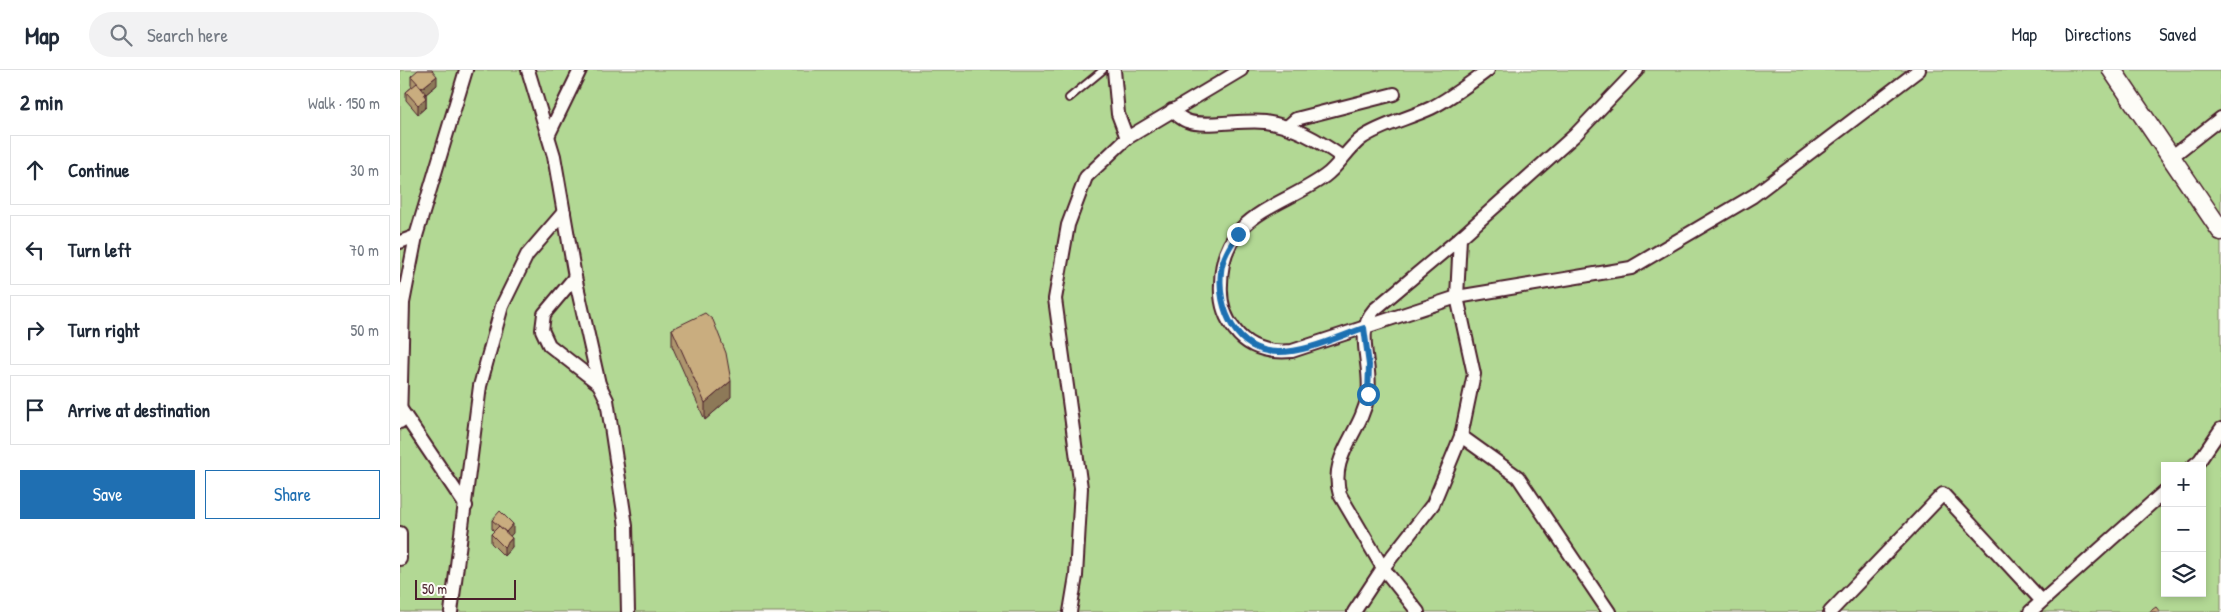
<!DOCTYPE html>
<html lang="en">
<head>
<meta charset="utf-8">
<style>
  :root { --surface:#fff; --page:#f2f2f3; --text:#1f2937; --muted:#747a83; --line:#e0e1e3; --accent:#1f6fb2 }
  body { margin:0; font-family:"Patrick Hand",sans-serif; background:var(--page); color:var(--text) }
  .controls { position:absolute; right:15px; bottom:15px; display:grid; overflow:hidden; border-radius:0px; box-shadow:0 2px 8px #0003 }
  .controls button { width:45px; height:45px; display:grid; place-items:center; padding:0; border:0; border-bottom:1px solid var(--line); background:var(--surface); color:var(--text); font:25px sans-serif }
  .scale { position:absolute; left:15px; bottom:12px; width:101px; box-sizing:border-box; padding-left:5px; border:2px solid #4a1f2b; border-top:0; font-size:14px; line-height:18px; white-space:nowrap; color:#4a1f2b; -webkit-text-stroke:4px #fdfcf7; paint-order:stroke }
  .stop { position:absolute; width:15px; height:15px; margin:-11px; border:4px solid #1f6fb2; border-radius:50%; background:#fff }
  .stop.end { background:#1f6fb2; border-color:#fff; box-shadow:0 1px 5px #0008 }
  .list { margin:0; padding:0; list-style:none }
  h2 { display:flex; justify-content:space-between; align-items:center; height:65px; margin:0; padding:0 20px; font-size:21px }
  h2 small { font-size:16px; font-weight:400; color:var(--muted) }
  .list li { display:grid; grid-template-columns:32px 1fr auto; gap:15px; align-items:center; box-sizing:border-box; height:70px; margin:0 10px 10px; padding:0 10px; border:1px solid var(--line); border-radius:0px }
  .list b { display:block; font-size:19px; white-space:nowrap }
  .list em { font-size:16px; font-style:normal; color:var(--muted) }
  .actions { display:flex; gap:10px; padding:15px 20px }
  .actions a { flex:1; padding:11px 0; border:1px solid var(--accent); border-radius:0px; text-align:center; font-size:18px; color:var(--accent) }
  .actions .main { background:var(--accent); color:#fff }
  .icon { flex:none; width:28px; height:28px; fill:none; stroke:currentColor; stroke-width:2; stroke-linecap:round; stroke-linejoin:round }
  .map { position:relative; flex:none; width:1821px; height:542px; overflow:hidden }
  header { display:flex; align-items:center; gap:30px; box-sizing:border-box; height:70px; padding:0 25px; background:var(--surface); border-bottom:1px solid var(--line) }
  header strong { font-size:24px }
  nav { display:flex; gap:28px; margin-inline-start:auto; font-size:18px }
  .search { width:350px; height:45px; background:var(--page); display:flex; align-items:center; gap:12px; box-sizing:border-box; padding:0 18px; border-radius:28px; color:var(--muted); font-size:19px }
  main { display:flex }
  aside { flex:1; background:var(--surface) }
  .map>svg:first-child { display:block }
</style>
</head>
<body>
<header>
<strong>Map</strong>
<div class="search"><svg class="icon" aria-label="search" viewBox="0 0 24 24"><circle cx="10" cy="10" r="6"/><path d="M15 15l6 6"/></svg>Search here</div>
<nav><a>Map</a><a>Directions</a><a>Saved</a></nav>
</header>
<main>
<aside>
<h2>2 min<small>Walk · 150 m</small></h2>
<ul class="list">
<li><svg class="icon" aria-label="ahead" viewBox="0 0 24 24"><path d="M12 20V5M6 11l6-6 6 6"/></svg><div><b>Continue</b></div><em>30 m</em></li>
<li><svg class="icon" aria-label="left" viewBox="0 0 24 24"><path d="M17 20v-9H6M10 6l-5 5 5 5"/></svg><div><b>Turn left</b></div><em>70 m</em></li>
<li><svg class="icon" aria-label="right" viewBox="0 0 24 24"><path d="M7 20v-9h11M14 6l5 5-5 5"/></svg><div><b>Turn right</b></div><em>50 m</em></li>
<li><svg class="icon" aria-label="arrive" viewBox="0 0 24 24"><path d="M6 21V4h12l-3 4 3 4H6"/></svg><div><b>Arrive at destination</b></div></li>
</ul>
<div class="actions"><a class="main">Save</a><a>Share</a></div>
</aside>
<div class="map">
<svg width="1821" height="542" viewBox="0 0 1821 542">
  <rect width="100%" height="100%" fill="#fdfcf7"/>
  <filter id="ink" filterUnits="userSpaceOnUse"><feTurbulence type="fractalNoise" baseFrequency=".02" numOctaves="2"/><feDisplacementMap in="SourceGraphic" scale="10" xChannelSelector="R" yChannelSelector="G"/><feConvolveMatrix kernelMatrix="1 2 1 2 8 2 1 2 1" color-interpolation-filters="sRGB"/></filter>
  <g filter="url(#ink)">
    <path fill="#b2d894" stroke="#7e7c60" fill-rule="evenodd" d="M0,0h1821v542h-1821zM1765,396h37v127h-37z"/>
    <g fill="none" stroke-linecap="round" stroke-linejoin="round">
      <g stroke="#4a1f2b" stroke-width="10">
        <polyline id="lane" points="669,28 703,0"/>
      </g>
      <g stroke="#4a1f2b" stroke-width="16">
        <g id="street">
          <polyline points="128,0 154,86 175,207 199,314 207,330 226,456 228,542"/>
          <polyline points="714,0 718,44 727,68"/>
          <path d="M1088,0c-18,13 -37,28 -57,38 -21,10 -51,17 -69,30 -14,10 -23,28 -37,38 -44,32 -104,38 -104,108 -1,16 3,33 14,46 14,19 35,23 57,21l165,-54 174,-29 122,-72 166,-126"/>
          <path d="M772,40c4,4 9,9 15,11 17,7 56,-2 78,1 29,4 53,18 77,35"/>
          <polyline points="887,57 896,49 994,24"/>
          <polyline points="148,66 180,0"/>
          <polyline points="1770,88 1821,48"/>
          <polyline points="0,172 16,166"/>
          <polyline points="175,207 144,244 142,260 149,275 199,314"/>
          <polyline points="0,338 66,436"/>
          <polyline points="0,352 3,233 16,166 66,0"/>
          <polyline points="1061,366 1118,407 1209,542"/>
          <polyline points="1793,396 1800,390 1821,359"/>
          <polyline points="0,463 0,489"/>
          <polyline points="51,542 80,316 102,236 127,185 164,142"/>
          <polyline points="670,542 676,506 681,418 655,229 668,155 686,107 727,68 841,0"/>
          <polyline points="954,542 983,498 1033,434 1061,366 1074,304 1057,227 1060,168 1175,65 1237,0"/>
          <path d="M1018,542l-35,-44 -43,-73c-12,-39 21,-61 28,-100 5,-28 -14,-63 6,-85l86,-72"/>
          <polyline points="1430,542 1543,424 1641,530"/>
          <polyline points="1630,542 1765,421"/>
        </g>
      </g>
      <g stroke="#4a1f2b" stroke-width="21">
        <polyline id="secondary" points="1712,0 1821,161"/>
      </g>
      <use href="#lane" stroke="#fdfcf7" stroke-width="6"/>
      <use href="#street" stroke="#fdfcf7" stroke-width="12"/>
      <use href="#secondary" stroke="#fdfcf7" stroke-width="18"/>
    </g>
    <g fill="#ad956d" stroke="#4a1f2b">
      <polygon points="11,6 37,15 26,24 26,37 18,44 6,30 6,22 12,17 11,15"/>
      <polygon points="272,259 331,327 305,350 272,276"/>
      <polygon points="92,450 113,463 110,466 112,477 104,486 91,473 91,464 94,461 92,459"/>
    </g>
    <g fill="#8d7959" stroke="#4a1f2b">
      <polygon points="37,6 37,15 26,24 26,37 18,44 18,35 22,18"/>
      <polygon points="331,311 331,327 305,350 305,333"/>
      <polygon points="113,454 113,463 106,471 106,462"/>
      <polygon points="112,468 112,477 104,486 104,477"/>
    </g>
    <g fill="#c9ad7f" stroke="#4a1f2b">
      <polygon points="18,0 32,0 37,6 22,18 11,6"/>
      <polygon points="17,13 26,24 24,25 26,28 18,35 6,22"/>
      <polygon points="305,243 313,250 326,283 331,311 305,333 272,259"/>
      <polygon points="100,441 113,454 106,462 92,450"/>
      <polygon points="99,456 112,468 104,477 91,464"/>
      <polygon points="1756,537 1760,542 1749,542"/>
    </g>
  </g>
  <g fill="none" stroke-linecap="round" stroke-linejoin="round" filter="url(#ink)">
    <path stroke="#1f6fb2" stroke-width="6" d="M838,164c-8,12 -16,24 -17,38 -4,36 15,81 58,80 28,0 58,-15 85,-24l5,37 -1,29"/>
  </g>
</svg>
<div class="controls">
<button>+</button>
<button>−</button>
<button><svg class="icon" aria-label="layers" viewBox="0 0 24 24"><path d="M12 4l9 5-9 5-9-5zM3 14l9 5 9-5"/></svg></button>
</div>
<div class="scale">50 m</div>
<div class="stop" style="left:968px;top:324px"></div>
<div class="stop end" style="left:838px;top:164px"></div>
</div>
</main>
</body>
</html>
